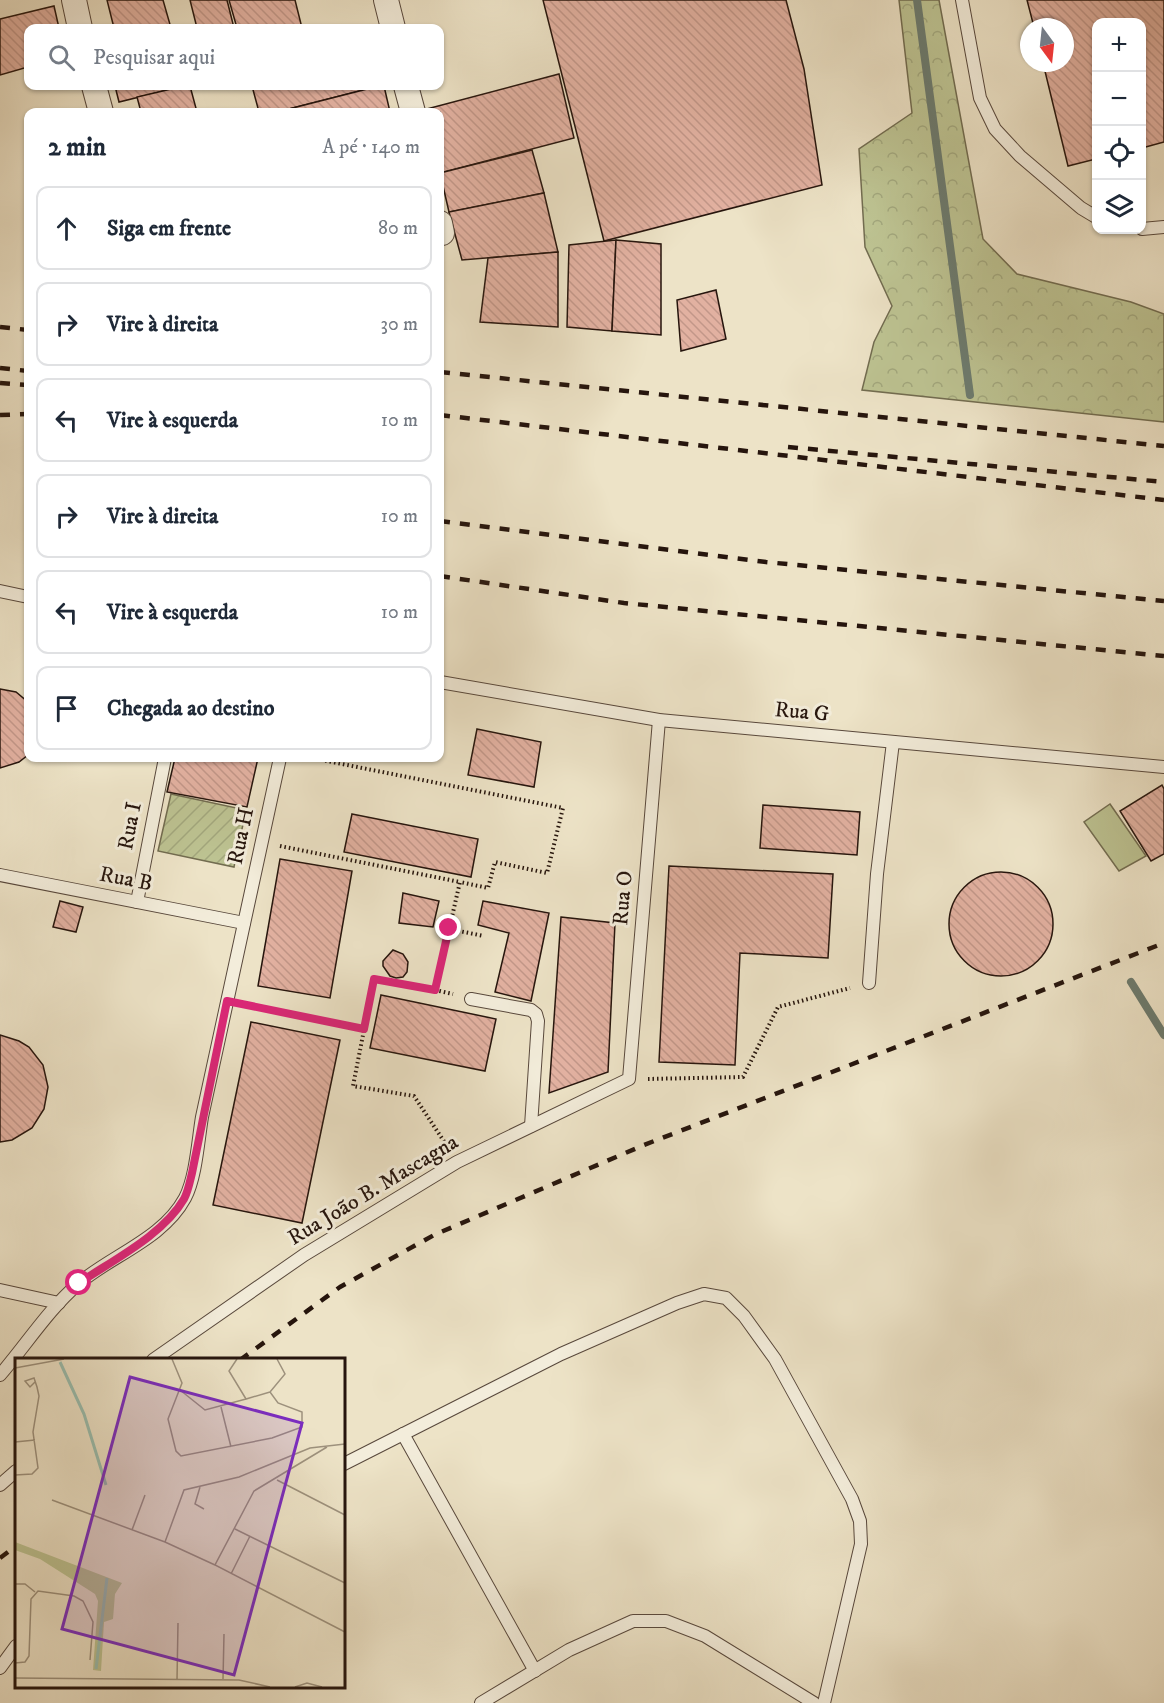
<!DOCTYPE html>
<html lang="pt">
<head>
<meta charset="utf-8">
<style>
  :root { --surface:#fff; --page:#f6f6f7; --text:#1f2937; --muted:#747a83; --line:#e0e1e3 }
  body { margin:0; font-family:"IM FELL DW Pica",serif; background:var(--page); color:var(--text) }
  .controls { position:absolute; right:18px; top:18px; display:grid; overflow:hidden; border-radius:12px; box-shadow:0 2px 4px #0004 }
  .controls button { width:54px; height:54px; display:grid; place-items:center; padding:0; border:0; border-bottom:2px solid var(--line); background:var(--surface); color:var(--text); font:30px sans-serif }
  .compass { position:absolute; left:1020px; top:18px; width:54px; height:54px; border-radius:50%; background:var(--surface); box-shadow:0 2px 4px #0004; rotate:165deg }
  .stop { position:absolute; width:18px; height:18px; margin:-14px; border:4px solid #db2777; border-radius:50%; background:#fff }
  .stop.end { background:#db2777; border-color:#fff; box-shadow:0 2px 6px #0008 }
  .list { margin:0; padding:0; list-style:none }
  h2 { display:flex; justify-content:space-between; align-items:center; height:78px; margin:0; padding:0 24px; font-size:26px }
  h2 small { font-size:20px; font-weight:400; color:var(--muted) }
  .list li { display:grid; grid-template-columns:39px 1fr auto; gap:18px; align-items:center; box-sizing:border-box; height:84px; margin:0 12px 12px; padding:0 12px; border:2px solid var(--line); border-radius:12px }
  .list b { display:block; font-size:22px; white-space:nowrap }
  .list em { font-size:20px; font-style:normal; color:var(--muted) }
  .icon { flex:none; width:33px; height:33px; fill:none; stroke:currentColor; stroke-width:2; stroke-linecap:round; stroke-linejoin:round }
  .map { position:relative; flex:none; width:1164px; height:1703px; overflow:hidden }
  .search { position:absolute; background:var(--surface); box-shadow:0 2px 4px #0004; left:24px; top:24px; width:420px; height:66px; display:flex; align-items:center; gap:15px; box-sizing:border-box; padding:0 21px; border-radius:12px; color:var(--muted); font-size:22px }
  .panel { position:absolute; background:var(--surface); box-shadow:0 2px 4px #0004; left:24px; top:108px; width:420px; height:654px; border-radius:12px }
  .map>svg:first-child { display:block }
</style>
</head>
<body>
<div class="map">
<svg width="1164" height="1703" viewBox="0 0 1164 1703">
  <defs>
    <pattern id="forest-crowns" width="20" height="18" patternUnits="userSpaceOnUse" patternTransform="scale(1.5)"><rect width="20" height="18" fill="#bdc392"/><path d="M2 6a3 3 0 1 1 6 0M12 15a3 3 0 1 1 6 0" fill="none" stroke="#a2a77d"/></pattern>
    <pattern id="garden-furrows" width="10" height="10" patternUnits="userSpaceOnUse" patternTransform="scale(1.5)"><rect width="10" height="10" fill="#bdc392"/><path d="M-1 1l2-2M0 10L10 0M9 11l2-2" fill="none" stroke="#a2a77d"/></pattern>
    <pattern id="building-back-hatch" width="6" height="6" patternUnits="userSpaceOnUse" patternTransform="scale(1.5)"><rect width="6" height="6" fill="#e2b1a1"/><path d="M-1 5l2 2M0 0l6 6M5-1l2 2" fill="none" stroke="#c29789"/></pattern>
  </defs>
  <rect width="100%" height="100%" fill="#ede3c7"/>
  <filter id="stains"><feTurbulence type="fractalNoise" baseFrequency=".00333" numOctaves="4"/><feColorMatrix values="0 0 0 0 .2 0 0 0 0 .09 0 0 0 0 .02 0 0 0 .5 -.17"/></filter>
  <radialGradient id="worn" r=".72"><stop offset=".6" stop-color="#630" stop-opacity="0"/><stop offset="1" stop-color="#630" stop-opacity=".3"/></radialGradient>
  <polygon fill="#bdc392" stroke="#726c50" stroke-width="1.5" points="1110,804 1146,856 1119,871 1084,822"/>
  <polygon fill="url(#forest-crowns)" stroke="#726c50" stroke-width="1.5" points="899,0 939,0 983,239 1017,274 1131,302 1164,314 1164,422 862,390 874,342 892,306 865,247 859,149 912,113"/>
  <polygon fill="url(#garden-furrows)" stroke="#726c50" stroke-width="1.5" points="171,794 246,810 234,867 158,851"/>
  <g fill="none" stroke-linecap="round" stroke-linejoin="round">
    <g stroke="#6c7b6f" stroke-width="8">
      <polyline points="917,0 970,395"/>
      <polyline points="1131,982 1164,1035"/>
    </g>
  </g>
  <g fill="url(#building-back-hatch)" stroke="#26150d" stroke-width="1.5">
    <polygon points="107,0 163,0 171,28 114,28"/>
    <polygon points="190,0 227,0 234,28 197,28"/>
    <polygon points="229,0 295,0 302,28 237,28"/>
    <polygon points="543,0 786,0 804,69 822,185 604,241"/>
    <polygon points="1027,0 1164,0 1164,142 1142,148 1142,22 1096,22 1096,159 1068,166 1043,63 1065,63 1065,27 1034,27"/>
    <polygon points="54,6 59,28 28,28 28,67 0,75 0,19"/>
    <polygon points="559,74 574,138 440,173 440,112 424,112 423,110"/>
    <polygon points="115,86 184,86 119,102"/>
    <polygon points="184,86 190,86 197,112 141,112 137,97"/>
    <polygon points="252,86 379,86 277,112 259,112"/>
    <polygon points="379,86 384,86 390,112 277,112"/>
    <polygon points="532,150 544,193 449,212 440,173"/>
    <polygon points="544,193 558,252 462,260 449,212"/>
    <polygon points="616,240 612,331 567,327 569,245"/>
    <polygon points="616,240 661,244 661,335 612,331"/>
    <polygon points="558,252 558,327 480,322 488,258"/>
    <polygon points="716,290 726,339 681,351 677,300"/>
    <polygon points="0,689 16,692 28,702 28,755 19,762 0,768"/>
    <polygon points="477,729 541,742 534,787 468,775"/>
    <polygon points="175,758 258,758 247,807 167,792"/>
    <polygon points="1162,785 1164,789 1164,854 1151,861 1120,811"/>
    <polygon points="763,805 860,812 857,855 760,848"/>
    <polygon points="352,814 478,839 471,877 344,852"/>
    <polygon points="280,859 352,871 330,998 258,986"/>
    <polygon points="669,866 833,874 828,958 740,953 735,1065 659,1062"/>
    <circle cx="1001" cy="924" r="52"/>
    <polygon points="403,893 439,901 433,927 399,923"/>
    <polygon points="60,901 83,907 76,932 53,927"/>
    <polygon points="483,901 549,913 531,1001 495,992 509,933 478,925"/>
    <polygon points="561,917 615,923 608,1072 549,1093"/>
    <polygon points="393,950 403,954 408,962 407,972 403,977 396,978 390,976 383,966 383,961"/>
    <polygon points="381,995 496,1019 485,1071 370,1048"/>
    <polygon points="251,1022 340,1040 302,1223 213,1205"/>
    <polygon points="0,1035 19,1041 29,1047 43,1065 48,1087 44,1109 32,1128 12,1140 0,1142"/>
  </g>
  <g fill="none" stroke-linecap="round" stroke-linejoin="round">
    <g stroke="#58483c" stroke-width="14">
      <g id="service">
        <polyline points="962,0 980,98 995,129 1020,156 1081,208 1096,217"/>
        <polyline points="1142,229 1164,227"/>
        <polyline points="0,591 28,597"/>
        <polyline points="440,682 659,720 1164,767"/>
        <polyline points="0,875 244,923"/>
        <polyline points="137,902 165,758"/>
        <polyline points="869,983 877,874 893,742"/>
        <polyline points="471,999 531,1010 536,1014 538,1021 531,1126"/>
        <polyline points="0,1290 59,1303"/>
        <polyline points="153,1360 304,1255 457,1162 629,1079 659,720"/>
        <path d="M0,1375c26,-30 48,-65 78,-91 34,-29 85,-45 107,-86 11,-21 13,-57 17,-81l78,-359"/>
        <polyline points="403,1434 535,1671"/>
        <polyline points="344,1464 561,1354 677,1303 704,1294 726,1298 744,1316 775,1359 852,1499 860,1521 861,1544 824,1703"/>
        <polyline points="0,1485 16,1471"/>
        <polyline points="0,1668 16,1646"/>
        <polyline points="481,1703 569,1650 633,1621 666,1621 705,1636 814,1703"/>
      </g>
    </g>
    <g stroke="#58483c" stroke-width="26">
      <g id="minor">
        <polyline points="74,0 80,28"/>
        <polyline points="386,0 393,28"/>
        <polyline points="94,86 101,112"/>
        <polyline points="406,86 413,112"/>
        <polyline points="440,223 442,233"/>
      </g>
    </g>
    <g stroke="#26150d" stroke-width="4" stroke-dasharray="1.5 3" stroke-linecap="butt">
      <polyline points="312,758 563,808 547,873 495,862 488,888 460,882"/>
      <polyline points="280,846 460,882 435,990 374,979 353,1086 414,1096 447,1146"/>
      <polyline points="449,929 484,936"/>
      <polyline points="435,990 453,994"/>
      <polyline points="245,1005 364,1029"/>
      <polyline points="648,1079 743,1077 778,1007 850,988"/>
    </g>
    <use href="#service" stroke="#f3eddb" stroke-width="12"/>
    <use href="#minor" stroke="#f3eddb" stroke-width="24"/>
    <g stroke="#26150d" stroke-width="4.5" stroke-dasharray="10 10" stroke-linecap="butt">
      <polyline points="0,327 28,330"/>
      <polyline points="0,368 28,371"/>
      <polyline points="440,372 1164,446"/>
      <polyline points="0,383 28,385"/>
      <polyline points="0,415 28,414"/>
      <polyline points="440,415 1164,500"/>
      <polyline points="788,447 1164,482"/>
      <polyline points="440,521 766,562 1164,601"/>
      <polyline points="440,576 624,603 1164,656"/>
      <polyline points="240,1360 340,1287 434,1235 644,1145 1164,943"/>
      <polyline points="0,1558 16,1546"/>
    </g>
  </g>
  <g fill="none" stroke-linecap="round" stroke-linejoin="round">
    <path stroke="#db2777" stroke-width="8" d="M79,1283c34,-23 84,-48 105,-84 4,-7 6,-18 8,-26l35,-172 137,28 10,-50 61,11 14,-62"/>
  </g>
  <g text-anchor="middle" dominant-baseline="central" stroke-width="6" stroke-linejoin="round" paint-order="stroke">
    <g font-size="22" fill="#26150d" stroke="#f3eddb">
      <text transform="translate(802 712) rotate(5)">Rua G</text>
      <text transform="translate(130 826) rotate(-79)">Rua I</text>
      <text transform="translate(241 836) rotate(-78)">Rua H</text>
      <text transform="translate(126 879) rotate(11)">Rua B</text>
      <text transform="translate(623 898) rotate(-85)">Rua O</text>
      <text transform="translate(373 1190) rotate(-31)">Rua João B. Mascagna</text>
    </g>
  </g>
  <g transform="translate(15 1358)">
    <rect width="330" height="330" fill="#ede3c7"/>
    <path d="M0,184l107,41 -7,11 -2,25 -9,3 -3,49 -8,-1 5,-69 -3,-7 -55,-35 -25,-9z" fill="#bdc392"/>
    <path fill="none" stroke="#9abfb0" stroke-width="3" d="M45,4l24,52 22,71M81,311l11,-91"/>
    <path fill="none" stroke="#9d917d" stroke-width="1.5" d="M157,1l10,24 -14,36 8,32 5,5 91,-18 30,-11v-15l-24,-9 -8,-11 15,-18 -8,-15M222,1l-8,12 17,28 24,-7M0,10l49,-9M165,32l25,20 41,-11M206,49l10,40M0,84l20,-2M312,89l-73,44 -39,74 130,67M0,117l17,-1 6,-6 -5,-36 6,-36 -2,-9 -3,-9 -9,3 5,6 5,-5M262,122l68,35M185,129l-5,17 9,5M37,142l113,42 50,23M220,171l110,54M117,172l13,-35M150,184l19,-52 55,-13 71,-29 35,-4M216,216l19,-38M0,226h10l10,8M0,305l10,-1 4,-6 2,-57 7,-8 36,5 9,5 10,21 -3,38M0,320l224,2 31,7M208,321l1,-45M162,322l1,-57M280,329l12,-4 15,4"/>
    <path fill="#7b2cbf" fill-opacity="0.15" stroke="#7b2cbf" stroke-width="3" d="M115,19l172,46 -68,252 -172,-46z"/>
    <rect width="330" height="330" fill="none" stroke="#26150d" stroke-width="3"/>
  </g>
  <rect width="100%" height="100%" filter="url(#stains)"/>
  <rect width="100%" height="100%" fill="url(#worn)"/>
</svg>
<div class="controls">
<button>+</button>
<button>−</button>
<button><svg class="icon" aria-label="locate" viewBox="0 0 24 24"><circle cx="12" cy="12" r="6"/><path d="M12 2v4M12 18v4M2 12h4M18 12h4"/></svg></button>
<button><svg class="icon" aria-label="layers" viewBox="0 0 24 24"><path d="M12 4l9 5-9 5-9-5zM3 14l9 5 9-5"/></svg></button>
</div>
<svg class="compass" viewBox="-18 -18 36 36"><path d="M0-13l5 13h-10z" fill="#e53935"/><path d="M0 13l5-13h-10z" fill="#747a83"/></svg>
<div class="stop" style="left:79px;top:1283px"></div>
<div class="stop end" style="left:449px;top:928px"></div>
<div class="search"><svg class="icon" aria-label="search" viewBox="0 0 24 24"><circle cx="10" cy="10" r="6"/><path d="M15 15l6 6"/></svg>Pesquisar aqui</div>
<section class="panel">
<h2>2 min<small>A pé · 140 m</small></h2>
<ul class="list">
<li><svg class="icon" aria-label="ahead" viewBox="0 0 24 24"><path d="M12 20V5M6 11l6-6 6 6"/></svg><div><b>Siga em frente</b></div><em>80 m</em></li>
<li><svg class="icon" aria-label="right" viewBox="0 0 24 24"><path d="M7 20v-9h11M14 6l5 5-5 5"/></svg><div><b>Vire à direita</b></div><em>30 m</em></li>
<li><svg class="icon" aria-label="left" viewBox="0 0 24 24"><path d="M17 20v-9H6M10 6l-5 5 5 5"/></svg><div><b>Vire à esquerda</b></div><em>10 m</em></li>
<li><svg class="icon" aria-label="right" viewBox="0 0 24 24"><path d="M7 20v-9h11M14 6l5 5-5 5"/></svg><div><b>Vire à direita</b></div><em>10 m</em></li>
<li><svg class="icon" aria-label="left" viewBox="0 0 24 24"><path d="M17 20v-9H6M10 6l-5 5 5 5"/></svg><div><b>Vire à esquerda</b></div><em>10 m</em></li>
<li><svg class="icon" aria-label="arrive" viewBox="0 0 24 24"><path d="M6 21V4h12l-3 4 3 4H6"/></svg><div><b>Chegada ao destino</b></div></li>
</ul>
</section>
</div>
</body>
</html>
